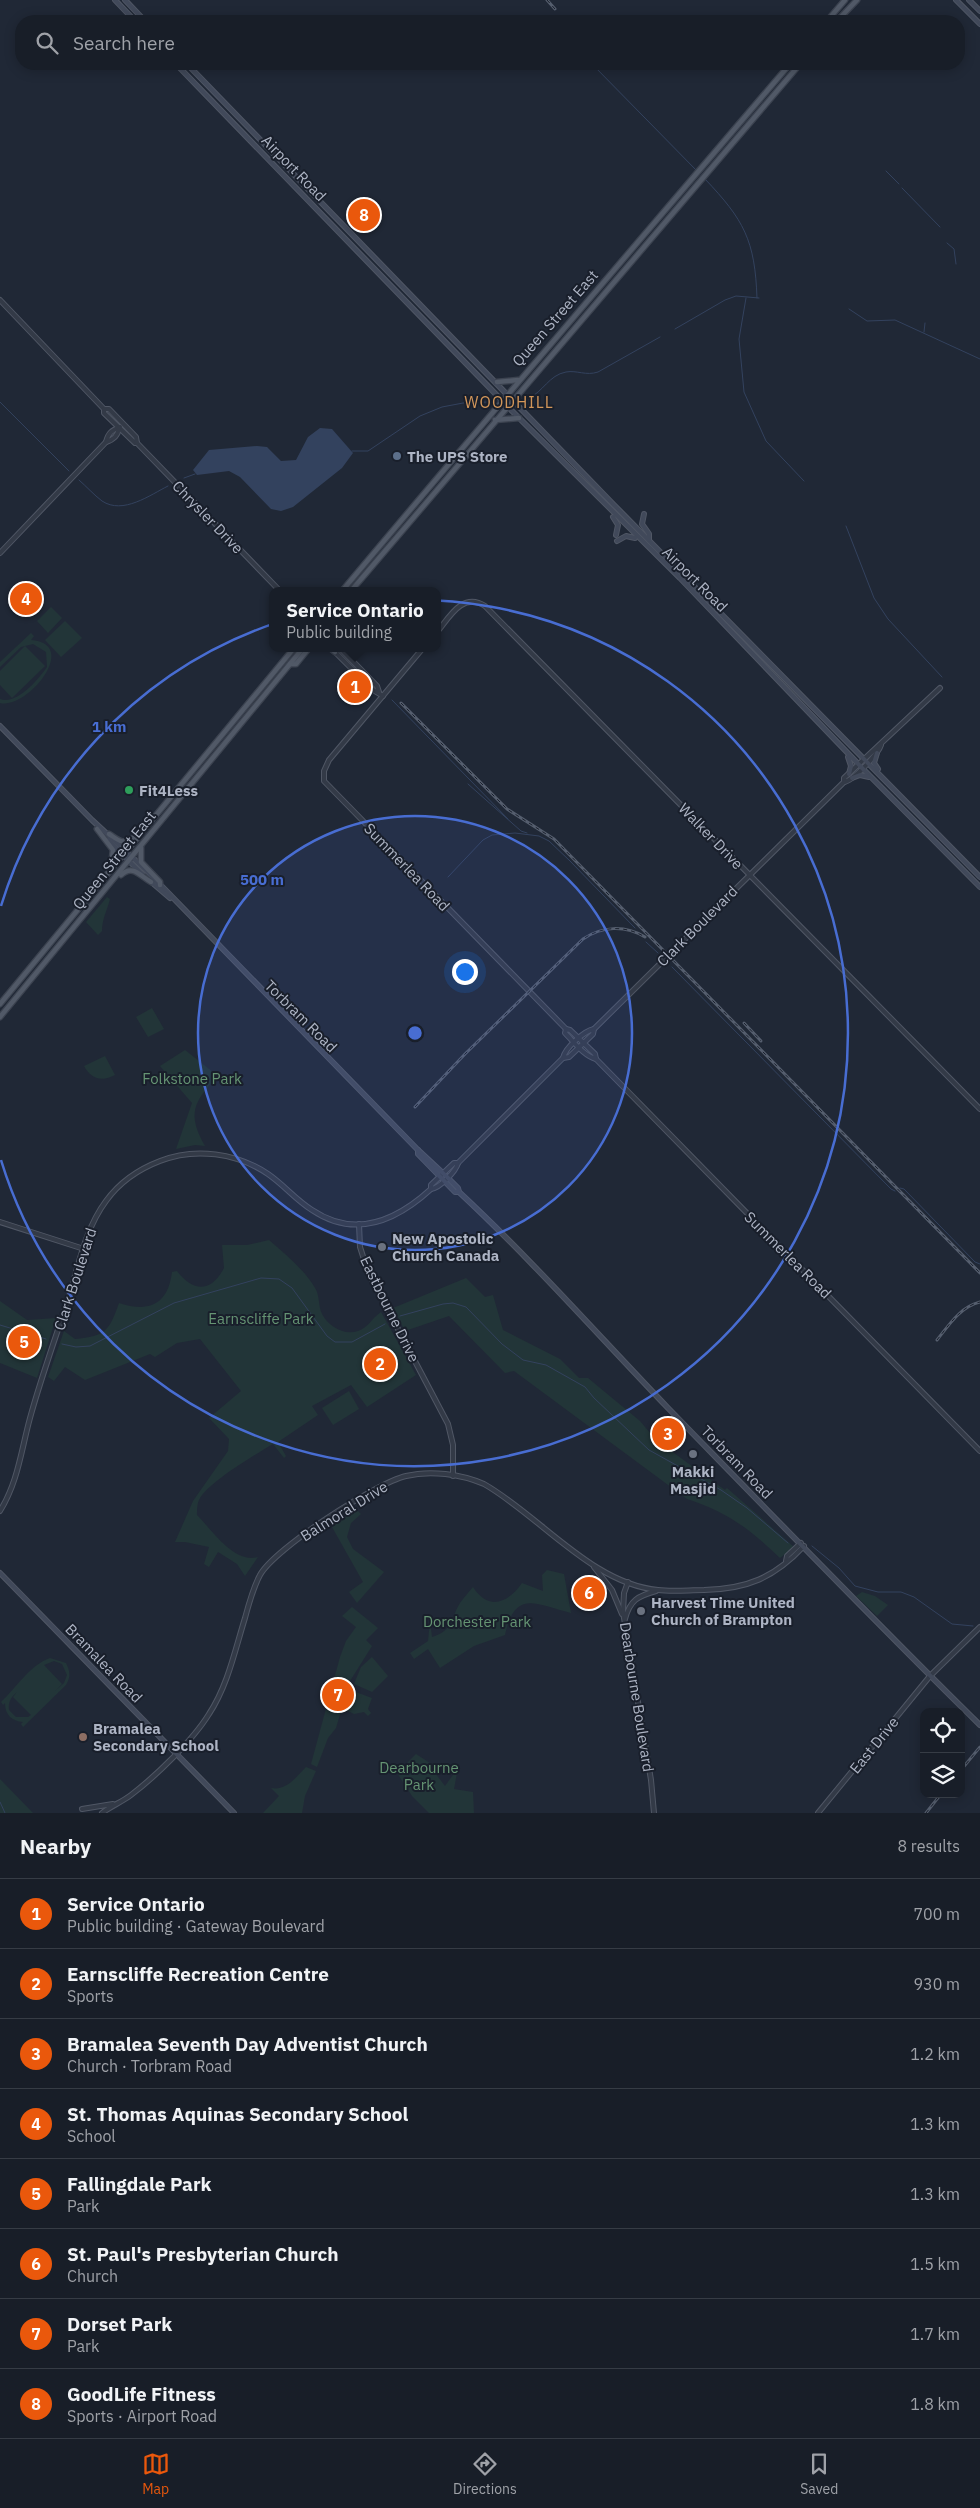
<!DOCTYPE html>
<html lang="en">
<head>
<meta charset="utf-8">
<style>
  :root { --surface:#181e28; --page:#212730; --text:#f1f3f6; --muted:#9fa2a8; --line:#363c45; --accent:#ea580c }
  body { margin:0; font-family:"IBM Plex Sans",sans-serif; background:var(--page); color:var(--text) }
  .controls { position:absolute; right:15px; bottom:15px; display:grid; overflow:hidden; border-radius:10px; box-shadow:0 2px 12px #0003 }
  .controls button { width:45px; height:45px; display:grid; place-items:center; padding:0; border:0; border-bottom:1px solid var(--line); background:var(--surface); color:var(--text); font:25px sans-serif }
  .you { position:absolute; left:464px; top:971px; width:18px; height:18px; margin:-12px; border:4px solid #fff; border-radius:50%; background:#1a73e8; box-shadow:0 0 0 8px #1a73e833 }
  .badge { display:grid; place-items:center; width:32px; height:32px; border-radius:50%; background:var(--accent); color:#fff; font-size:16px; font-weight:700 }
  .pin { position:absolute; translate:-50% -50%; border:2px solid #fff; box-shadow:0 1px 5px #0006 }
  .popup { position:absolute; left:269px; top:587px; width:172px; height:65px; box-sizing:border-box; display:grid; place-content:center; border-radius:10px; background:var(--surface); filter:drop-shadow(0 1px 4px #0005); font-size:16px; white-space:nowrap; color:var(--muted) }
  .popup b { font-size:19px; color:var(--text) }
  .popup::after { content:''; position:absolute; left:50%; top:100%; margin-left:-10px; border:10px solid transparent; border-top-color:var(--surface) }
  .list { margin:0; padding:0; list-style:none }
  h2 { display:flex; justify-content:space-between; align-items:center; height:65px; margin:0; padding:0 20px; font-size:21px }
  h2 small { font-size:16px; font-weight:400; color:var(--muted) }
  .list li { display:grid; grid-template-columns:32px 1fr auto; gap:15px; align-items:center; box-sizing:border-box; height:70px; padding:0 20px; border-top:1px solid var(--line) }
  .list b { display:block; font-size:19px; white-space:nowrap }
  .list p { margin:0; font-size:16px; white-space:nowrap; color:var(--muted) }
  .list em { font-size:16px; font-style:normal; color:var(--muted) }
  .icon { flex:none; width:28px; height:28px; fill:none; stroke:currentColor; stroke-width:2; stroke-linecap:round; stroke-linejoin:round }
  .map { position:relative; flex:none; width:980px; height:1813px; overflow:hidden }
  .search { position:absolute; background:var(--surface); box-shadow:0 2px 12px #0003; left:15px; right:15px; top:15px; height:55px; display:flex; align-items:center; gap:12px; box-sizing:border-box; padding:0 18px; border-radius:20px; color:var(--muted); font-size:19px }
  .sheet { height:625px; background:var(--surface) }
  nav { display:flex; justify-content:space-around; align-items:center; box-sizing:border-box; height:70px; border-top:1px solid var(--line); background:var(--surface); font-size:14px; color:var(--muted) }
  nav a { display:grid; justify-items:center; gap:2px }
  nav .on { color:var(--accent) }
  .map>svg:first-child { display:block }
</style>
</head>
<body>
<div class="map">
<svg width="980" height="1813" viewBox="0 0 980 1813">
  <rect width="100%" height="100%" fill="#202836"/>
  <g fill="#223538" fill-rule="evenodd">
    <polygon points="51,607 62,618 48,633 37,621"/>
    <polygon points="65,621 82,638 61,657 45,640"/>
    <path d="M31,633l3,3 -3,4c50,4 -4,70 -31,63v-4c17,6 38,-19 47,-32l-1,-15 -13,-8 -12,3 -21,20v-5z"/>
    <polygon points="25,646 45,666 12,698 0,685 0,671"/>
    <path d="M107,897l3,2c-3,12 -8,20 -8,32l-4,4 -12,-13z"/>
    <polygon points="152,1008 164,1029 148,1037 136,1017"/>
    <path d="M185,1050l33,26c-25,26 -31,38 -13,70l-10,-1 -19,4 16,-46 -32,-37z"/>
    <path d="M105,1056l10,19c-13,7 -24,4 -31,-9z"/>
    <path d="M269,1240c16,14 35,29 46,48 5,7 3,18 7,26 6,12 22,22 36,17 10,-3 14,-13 23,-19l35,63 -49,32 -16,-22 -39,21 6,9 -40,27 8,14 -2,2 -11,-14c-18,11 -65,38 -74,56 -2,4 -2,11 -2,15 15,15 37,49 61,42l-13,19 -8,-12 -19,-12 -9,15 -5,-3 5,-17 -24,-5h-10l18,-41 35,-50 1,-12 -20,-21 32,-27 -41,-52 -23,4 -22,14 -5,-3 -65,26 -20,-13 -11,14 -6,-4 16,-46 11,8c31,-3 34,-8 44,-36 31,10 49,1 53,-31l5,-1c16,21 34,22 47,-3l-2,-23h25z"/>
    <path d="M466,1278l19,19 8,-2 10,35 57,29 19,19h9l52,43 16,19 69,50 2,-2 67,59 -14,11c-30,-29 -53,-46 -93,-59l-173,-128 -9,2 -56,-57 -44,15 -12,-23z"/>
    <polygon points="0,1301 27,1320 56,1318 37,1378 0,1363"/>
    <polygon points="349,1391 359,1409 333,1425 322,1408"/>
    <polygon points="355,1508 361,1514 351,1523 347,1537 353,1549 384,1572 357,1603 349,1592 363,1582 332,1527"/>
    <path d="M547,1570l17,4 7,39c-36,-9 -56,-24 -66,22l-31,11 -34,22 -12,-19 -14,10 -4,-6 18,-12 2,-20 2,16c22,-7 18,-18 28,-34 4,-6 9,-11 13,-16 16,25 36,15 49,-4l21,8 -1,-16z"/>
    <polygon points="862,1592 875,1596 888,1605 877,1616 856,1596"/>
    <polygon points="352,1607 378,1628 366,1640 372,1646 350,1681 336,1728 328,1738 317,1767 311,1764 340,1657 346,1641 356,1627 342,1616"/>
    <polygon points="372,1657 388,1676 372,1692 354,1684 361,1667"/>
    <path d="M50,1658l16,5c4,8 5,14 0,22l-43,42 -2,-3 2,-2c-11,-1 -18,-7 -18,-19l-2,2 -2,-3c15,-14 29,-37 49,-44zM54,1661l8,3 5,11 -3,8 -9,8 7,-7 -18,-19zM17,1692l-4,5 18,18 -3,2h-12l-7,-7c-1,-8 2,-13 8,-18z"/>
    <polygon points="353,1691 372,1698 368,1709 371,1713 368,1716 364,1712 354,1714 346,1710"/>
    <polygon points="416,1754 433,1765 435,1773 445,1786 455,1772 457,1773 454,1789 473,1792 474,1813 429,1813 412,1796 397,1773"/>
    <path d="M306,1767l10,4 -11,25 -3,17h-39l16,-17 -8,-8c16,3 25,-11 35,-21z"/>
    <polygon points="0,1779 32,1812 33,1813 0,1813"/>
  </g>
  <polygon fill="#33425e" points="320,428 332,429 353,453 342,468 293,507 281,511 271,509 240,477 229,471 197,475 193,470 209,450 257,446 267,447 281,461 296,460 308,437"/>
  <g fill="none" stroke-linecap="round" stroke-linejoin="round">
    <g stroke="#33425e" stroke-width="1">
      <polyline points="592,64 697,171"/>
      <polyline points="886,171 899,184"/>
      <path d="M705,179c39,41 50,61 52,119"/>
      <polyline points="902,188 940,227"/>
      <polyline points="947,243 954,249 956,264"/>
      <polyline points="746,298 739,339 744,392 766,441 804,481"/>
      <polyline points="849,309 867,321 895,320 980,359"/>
      <polyline points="675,329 725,300 736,296 759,298"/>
      <polyline points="924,332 925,323"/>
      <path d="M529,398c14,-6 20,-23 37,-26 11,-2 20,4 32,0l62,-35"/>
      <polyline points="0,402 69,471"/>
      <polyline points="352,451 368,451 420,416 442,407 463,403 488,402"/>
      <polyline points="184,478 195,474"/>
      <path d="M79,480c7,6 15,15 23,21 21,14 48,-6 66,-15"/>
      <polyline points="846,526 874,598 888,619 942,677"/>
      <polyline points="392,700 508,819"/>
      <polyline points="468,784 521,831 527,833"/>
      <polyline points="448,877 483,840 492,835 515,833 539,836 549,841 570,861 635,928"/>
      <polyline points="646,942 658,953"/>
      <polyline points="672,967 891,1189 895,1191"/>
      <polyline points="900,1188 904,1189 975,1262 980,1264"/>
      <polyline points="400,1316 443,1304 453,1303 466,1307 502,1344 523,1360 546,1365 585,1387 594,1398 649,1450 721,1490 747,1508 788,1543"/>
      <polyline points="0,1325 46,1339"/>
      <polyline points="62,1344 76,1347 90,1346 174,1303 261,1278 279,1279 292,1288 327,1336 335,1342 352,1342 385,1324"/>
      <polyline points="812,1546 839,1568 855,1586 878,1592 901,1592 914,1597 952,1624 973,1626"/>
      <polyline points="0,1802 5,1813"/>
    </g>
    <g stroke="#505765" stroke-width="6">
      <g id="tertiary">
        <polyline points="0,300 104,409 104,413 135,443 137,443 280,591"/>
        <polyline points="104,409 109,409 136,437 137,443"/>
        <path d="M106,442c2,-9 6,-12 14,-15"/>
        <path d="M0,553l106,-111c7,-2 12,-6 13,-14"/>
        <path d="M438,631c12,-15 25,-39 47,-25l495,503"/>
        <polyline points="340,648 377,686 379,692"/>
        <polyline points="423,648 329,760 324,771 324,781 566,1029 570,1030 595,1054 596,1059"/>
        <polyline points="334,651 373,690 383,696"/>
        <polyline points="844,782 844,778 940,688"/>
        <path d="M566,1029l-1,4c9,9 19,23 31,26l384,392"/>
        <path d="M563,1058c2,-10 21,-27 31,-29"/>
        <path d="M431,1189c9,-1 25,-18 27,-26l105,-105 6,-1 24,-23 1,-5 250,-247c9,-1 34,-28 37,-37"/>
        <polyline points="0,1222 84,1249"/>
        <polyline points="359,1224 360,1247 368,1272 448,1424 453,1445 453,1476"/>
        <path d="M0,1511c18,-29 21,-60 30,-93 11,-40 25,-79 38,-118 10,-33 17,-71 38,-99 13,-18 33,-32 54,-40 35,-14 77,-8 108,13 16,11 28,26 44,36 43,29 84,11 119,-21v-4l23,-22h4"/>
        <polyline points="786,1561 787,1556 801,1543"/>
        <polyline points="594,1567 612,1590 622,1614"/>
        <polyline points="628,1582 624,1593 623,1612 651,1780 654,1813"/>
        <path d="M625,1619c5,-19 13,-23 31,-28"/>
        <polyline points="82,1809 113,1804"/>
        <path d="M102,1813c9,-7 20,-11 29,-18 25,-19 62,-55 78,-81 19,-29 26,-64 36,-96 4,-15 8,-30 15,-43 15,-27 116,-92 146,-99 24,-6 55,-2 78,8 55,31 108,100 174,106 15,2 31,0 46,0 43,-1 70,-12 100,-44"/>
        <polyline points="818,1813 930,1676 980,1627"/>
      </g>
    </g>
    <g stroke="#505765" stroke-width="6">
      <g id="secondary">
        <polyline points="115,0 135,21"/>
        <polyline points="125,0 145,21"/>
        <polyline points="956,0 980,24"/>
        <polyline points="969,0 980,11"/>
        <polyline points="176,64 512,411 680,578 864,770 980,887"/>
        <polyline points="187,64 614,505 980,877"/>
        <polyline points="644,514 642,524 649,534 649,540"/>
        <polyline points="613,517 618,525 616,535"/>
        <polyline points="617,541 626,536 635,538"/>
        <polyline points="0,726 92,820 148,872 418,1150 447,1177 458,1188 459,1192"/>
        <polyline points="877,753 874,763 878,769"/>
        <polyline points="848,757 851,766 849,774"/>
        <polyline points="852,778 860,775 869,777"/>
        <polyline points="108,840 142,874"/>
        <polyline points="149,880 170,898"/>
        <path d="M418,1150v4l37,38h4c73,68 139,143 208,215 104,107 207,214 313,318"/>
        <polyline points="0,1573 234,1813"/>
      </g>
    </g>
    <g stroke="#3c4350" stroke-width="7">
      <g id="primary">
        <polyline points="827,21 845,0"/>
        <polyline points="837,21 857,0"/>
        <polyline points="497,382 518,380"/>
        <polyline points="495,420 519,418"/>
        <path d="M342,591c148,-177 299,-352 448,-527"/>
        <polyline points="351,591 800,64"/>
        <polyline points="330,648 335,652"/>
        <polyline points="290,664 296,664 309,648"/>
        <polyline points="97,829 113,850 111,866"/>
        <path d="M109,834c8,5 14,12 24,4"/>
        <polyline points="141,847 141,862 160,882 160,885"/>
        <path d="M121,875c12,-11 19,1 30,7"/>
        <polyline points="0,1004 294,648"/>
        <polyline points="0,1017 303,648"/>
      </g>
    </g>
    <use href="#tertiary" stroke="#333a47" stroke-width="4"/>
    <use href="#secondary" stroke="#41495a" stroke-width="4"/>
    <use href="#primary" stroke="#515967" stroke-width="4.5"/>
    <g stroke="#555e6e" stroke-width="3">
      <g id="rail">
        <polyline points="547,0 555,9"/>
        <polyline points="401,703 507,809 554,839 980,1273"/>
        <polyline points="744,1023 761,1041"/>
        <path d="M415,1107l50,-53 118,-115c19,-13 42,-14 62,-2"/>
        <path d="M937,1340c12,-15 23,-33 43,-38"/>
        <polyline points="961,1770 980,1747"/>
        <polyline points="926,1813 941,1794"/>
      </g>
    </g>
    <use href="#rail" stroke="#191f2b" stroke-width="1" stroke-dasharray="4" stroke-linecap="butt"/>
  </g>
  <circle cx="415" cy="1033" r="217" fill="#486dd2" fill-opacity=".12"/>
  <g fill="none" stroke="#486dd2" stroke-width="2.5">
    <circle cx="415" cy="1033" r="217"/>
    <path d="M1 906A433 433 0 1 1 1 1160"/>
  </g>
  <circle fill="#5c6f8a" stroke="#191f2b" stroke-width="2" cx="397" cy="456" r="5"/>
  <circle fill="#2e9e5b" stroke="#191f2b" stroke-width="2" cx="129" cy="790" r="5"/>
  <g fill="#6b7280" stroke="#191f2b" stroke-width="2">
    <circle cx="382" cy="1247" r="5"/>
    <circle cx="693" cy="1454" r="5"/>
    <circle cx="641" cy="1611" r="5"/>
  </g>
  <circle fill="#8d6e63" stroke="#191f2b" stroke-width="2" cx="83" cy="1737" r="5"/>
  <g text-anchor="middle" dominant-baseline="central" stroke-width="4" stroke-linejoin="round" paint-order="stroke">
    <g font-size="15" fill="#adb4c4" stroke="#191f2b">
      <text transform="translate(294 168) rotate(46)">Airport Road</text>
      <text transform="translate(555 318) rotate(-49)">Queen Street East</text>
      <text transform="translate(208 517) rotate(46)">Chrysler Drive</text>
      <text transform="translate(695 579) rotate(45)">Airport Road</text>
      <text transform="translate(711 836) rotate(46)">Walker Drive</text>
      <text transform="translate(114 860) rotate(-51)">Queen Street East</text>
      <text transform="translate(407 867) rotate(46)">Summerlea Road</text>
      <text transform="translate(697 926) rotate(-45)">Clark Boulevard</text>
      <text transform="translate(301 1016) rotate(45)">Torbram Road</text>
      <text transform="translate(788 1255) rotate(45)">Summerlea Road</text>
      <text transform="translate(75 1279) rotate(-72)">Clark Boulevard</text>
      <text transform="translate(390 1309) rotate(64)">Eastbourne Drive</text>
      <text transform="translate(737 1462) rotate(46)">Torbram Road</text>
      <text transform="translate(344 1511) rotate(-32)">Balmoral Drive</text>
      <text transform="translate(104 1663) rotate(46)">Bramalea Road</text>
      <text transform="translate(637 1697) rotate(81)">Dearbourne Boulevard</text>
      <text transform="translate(874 1745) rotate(-51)">East Drive</text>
    </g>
    <g font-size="15" font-weight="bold" fill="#adb4c4" stroke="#191f2b" text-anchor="start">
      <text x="407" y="456">The UPS Store</text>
      <text x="139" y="790">Fit4Less</text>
      <text x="392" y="1238">New Apostolic<tspan x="392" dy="17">Church Canada</tspan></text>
      <text x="693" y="1471" text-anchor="middle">Makki<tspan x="693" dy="17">Masjid</tspan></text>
      <text x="651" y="1602">Harvest Time United<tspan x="651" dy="17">Church of Brampton</tspan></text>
      <text x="93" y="1728">Bramalea<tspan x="93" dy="17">Secondary School</tspan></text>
    </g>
    <g font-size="15" fill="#659473" stroke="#191f2b">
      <text x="192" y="1078">Folkstone Park</text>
      <text x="261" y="1318">Earnscliffe Park</text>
      <text x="477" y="1621">Dorchester Park</text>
      <text x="419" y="1767">Dearbourne<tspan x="419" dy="17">Park</tspan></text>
    </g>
    <g font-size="16" letter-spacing="1" fill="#d2965a" stroke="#191f2b">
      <text x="509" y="402">WOODHILL</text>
    </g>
  </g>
  <circle cx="415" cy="1033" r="8" fill="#486dd2" stroke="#191f2b" stroke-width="2.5"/>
  <g font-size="15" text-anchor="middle" font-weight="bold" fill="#486dd2" stroke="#191f2b" stroke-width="4" stroke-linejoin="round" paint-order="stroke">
    <text x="109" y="732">1 km</text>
    <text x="262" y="885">500 m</text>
  </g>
</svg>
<div class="controls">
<button><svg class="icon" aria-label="locate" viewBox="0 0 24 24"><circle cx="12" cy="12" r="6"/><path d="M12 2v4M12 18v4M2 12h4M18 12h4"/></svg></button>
<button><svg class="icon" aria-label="layers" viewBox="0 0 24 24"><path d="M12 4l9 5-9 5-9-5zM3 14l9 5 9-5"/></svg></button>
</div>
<div class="you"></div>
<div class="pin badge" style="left:355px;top:687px">1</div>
<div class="popup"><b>Service Ontario</b>Public building</div>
<div class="pin badge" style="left:380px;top:1364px">2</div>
<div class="pin badge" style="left:668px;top:1434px">3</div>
<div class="pin badge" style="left:26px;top:599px">4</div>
<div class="pin badge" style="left:24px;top:1342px">5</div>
<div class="pin badge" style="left:589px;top:1593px">6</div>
<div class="pin badge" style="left:338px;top:1695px">7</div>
<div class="pin badge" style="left:364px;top:215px">8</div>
<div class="search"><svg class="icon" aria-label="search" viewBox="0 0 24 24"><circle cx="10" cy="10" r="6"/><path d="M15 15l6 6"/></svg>Search here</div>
</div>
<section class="sheet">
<h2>Nearby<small>8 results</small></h2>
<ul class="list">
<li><span class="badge">1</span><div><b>Service Ontario</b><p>Public building · Gateway Boulevard</p></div><em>700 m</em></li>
<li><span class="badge">2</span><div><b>Earnscliffe Recreation Centre</b><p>Sports</p></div><em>930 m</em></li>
<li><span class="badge">3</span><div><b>Bramalea Seventh Day Adventist Church</b><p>Church · Torbram Road</p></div><em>1.2 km</em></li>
<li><span class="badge">4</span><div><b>St. Thomas Aquinas Secondary School</b><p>School</p></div><em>1.3 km</em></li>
<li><span class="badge">5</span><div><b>Fallingdale Park</b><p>Park</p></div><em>1.3 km</em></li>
<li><span class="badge">6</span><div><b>St. Paul's Presbyterian Church</b><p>Church</p></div><em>1.5 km</em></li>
<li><span class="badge">7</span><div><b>Dorset Park</b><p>Park</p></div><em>1.7 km</em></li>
<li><span class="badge">8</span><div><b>GoodLife Fitness</b><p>Sports · Airport Road</p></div><em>1.8 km</em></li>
</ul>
</section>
<nav>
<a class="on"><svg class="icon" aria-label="map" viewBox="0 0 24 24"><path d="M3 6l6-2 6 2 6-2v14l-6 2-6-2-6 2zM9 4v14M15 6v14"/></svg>Map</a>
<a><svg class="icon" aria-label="directions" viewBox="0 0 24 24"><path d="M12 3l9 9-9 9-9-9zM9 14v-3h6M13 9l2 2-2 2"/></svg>Directions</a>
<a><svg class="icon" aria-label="saved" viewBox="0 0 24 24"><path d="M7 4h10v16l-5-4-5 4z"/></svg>Saved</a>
</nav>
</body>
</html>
